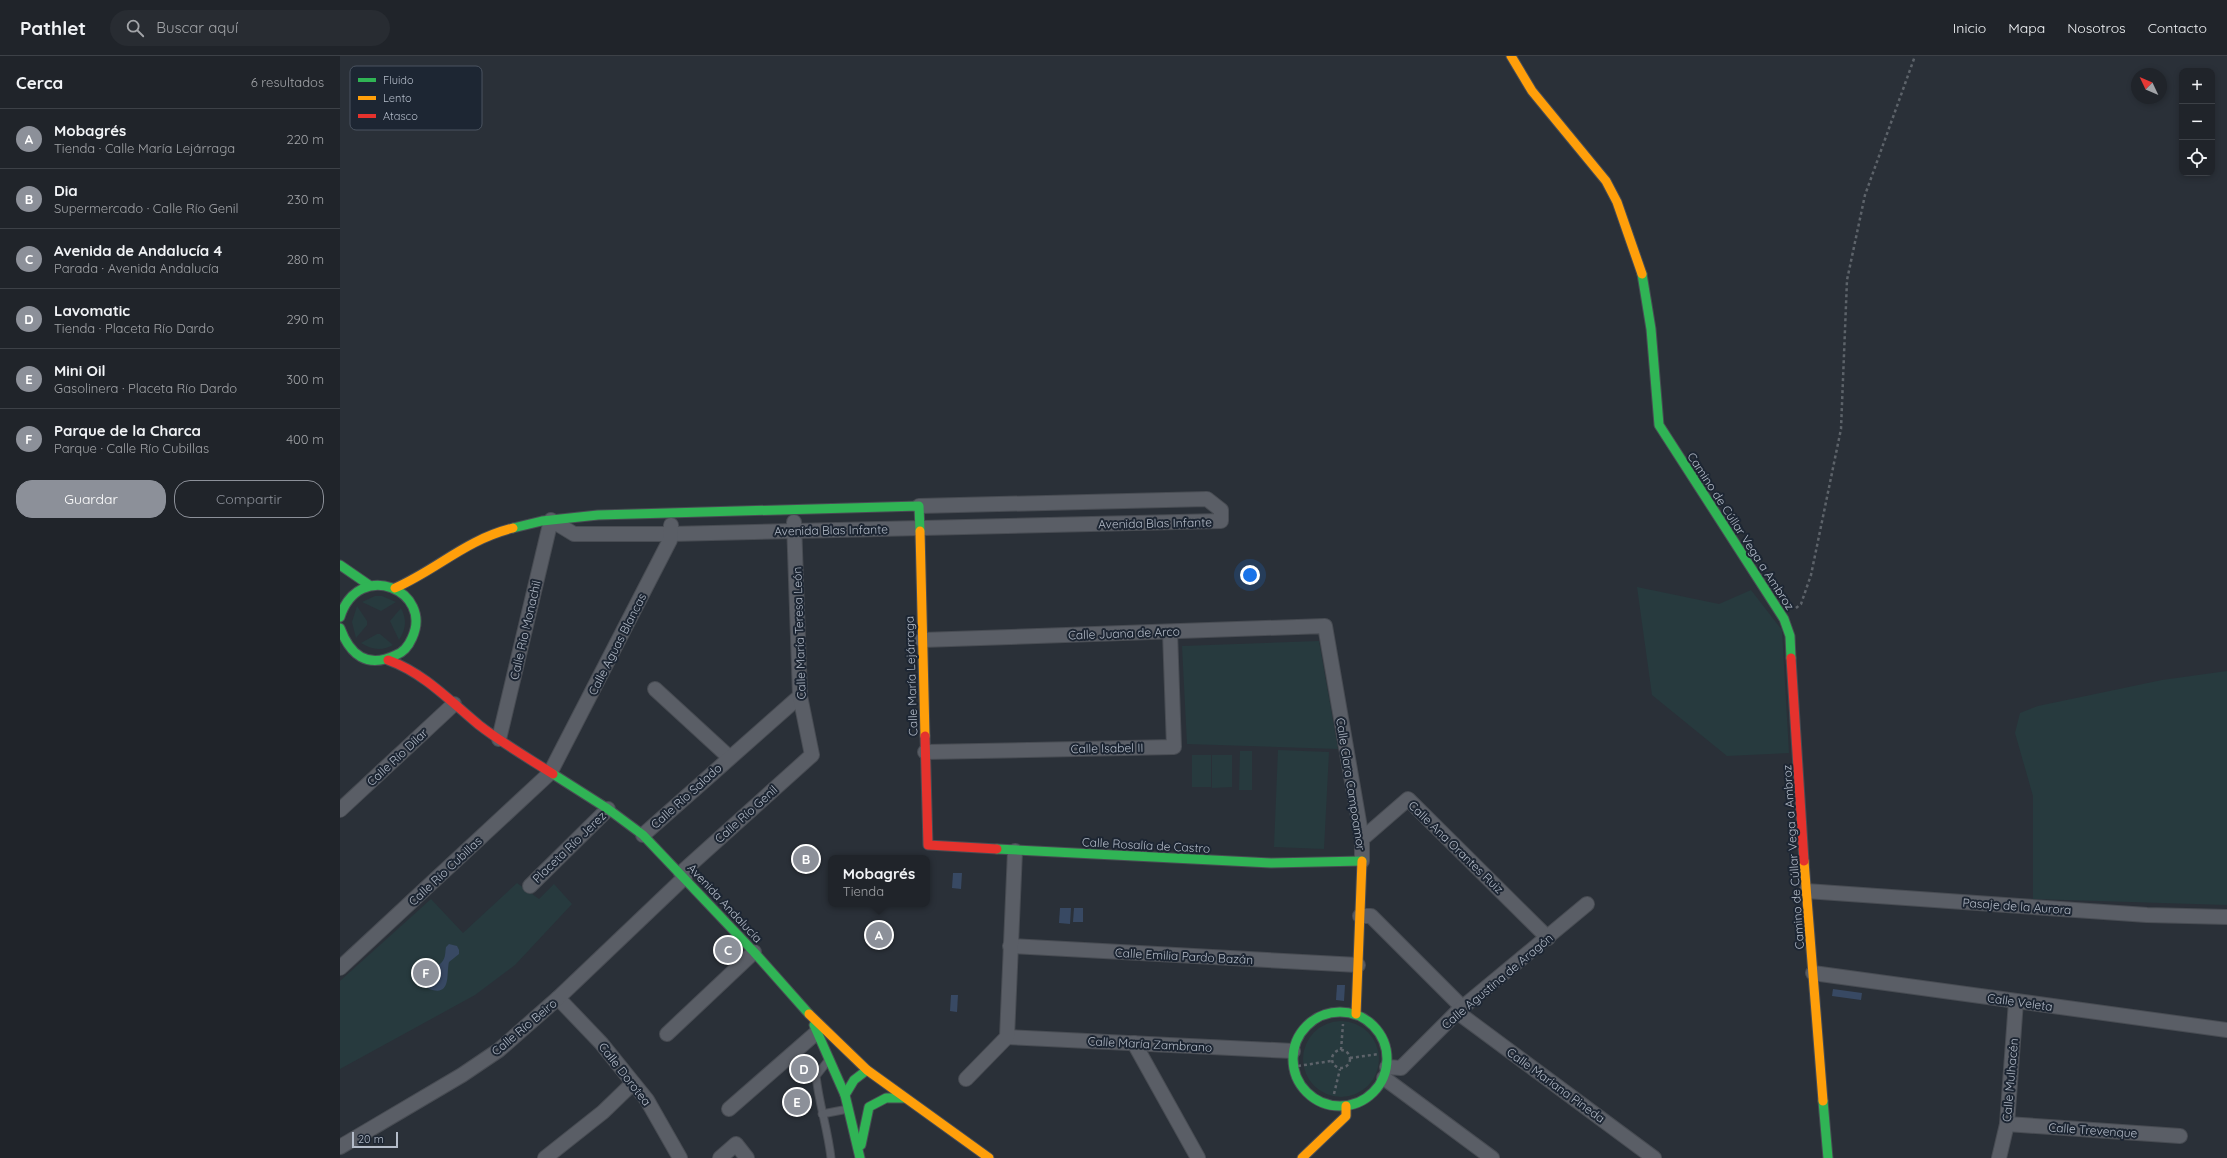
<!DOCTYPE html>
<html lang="es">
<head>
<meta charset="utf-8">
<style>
  :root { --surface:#20242a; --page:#282c32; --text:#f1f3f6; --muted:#a2a4a8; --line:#3d4147; --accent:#8c9099 }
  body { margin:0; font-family:Quicksand,sans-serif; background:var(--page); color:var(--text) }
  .controls { position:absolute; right:12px; top:12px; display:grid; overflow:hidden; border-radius:8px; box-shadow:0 2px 6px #0003 }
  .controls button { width:36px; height:36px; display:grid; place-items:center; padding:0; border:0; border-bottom:1px solid var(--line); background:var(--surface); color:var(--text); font:20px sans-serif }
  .compass { position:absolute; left:1791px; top:12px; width:36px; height:36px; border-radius:50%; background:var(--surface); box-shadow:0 2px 6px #0003; rotate:314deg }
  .scale { position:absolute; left:12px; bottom:10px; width:46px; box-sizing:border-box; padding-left:4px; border:2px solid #b4bcc9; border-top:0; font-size:11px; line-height:14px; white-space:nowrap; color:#b4bcc9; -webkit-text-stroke:3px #1d2633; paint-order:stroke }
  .you { position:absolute; left:910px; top:519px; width:14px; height:14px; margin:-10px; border:3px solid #fff; border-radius:50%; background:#1a73e8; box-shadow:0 0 0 6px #1a73e833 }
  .badge { display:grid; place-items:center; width:26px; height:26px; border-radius:50%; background:var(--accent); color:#fff; font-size:13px; font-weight:700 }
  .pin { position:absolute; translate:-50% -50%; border:2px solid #fff; box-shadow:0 1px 4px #0006 }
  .popup { position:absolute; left:488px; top:799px; width:102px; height:52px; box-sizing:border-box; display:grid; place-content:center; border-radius:8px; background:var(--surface); filter:drop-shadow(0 1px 3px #0005); font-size:13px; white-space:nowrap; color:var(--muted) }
  .popup b { font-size:15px; color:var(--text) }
  .popup::after { content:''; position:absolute; left:50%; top:100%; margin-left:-8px; border:8px solid transparent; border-top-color:var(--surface) }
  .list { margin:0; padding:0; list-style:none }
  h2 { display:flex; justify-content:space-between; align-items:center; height:52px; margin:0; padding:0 16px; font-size:17px }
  h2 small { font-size:13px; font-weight:400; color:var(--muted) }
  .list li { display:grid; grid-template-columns:26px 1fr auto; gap:12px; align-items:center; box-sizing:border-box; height:60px; padding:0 16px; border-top:1px solid var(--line) }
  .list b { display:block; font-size:15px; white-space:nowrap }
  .list p { margin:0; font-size:13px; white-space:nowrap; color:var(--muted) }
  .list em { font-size:13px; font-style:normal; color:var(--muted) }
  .actions { display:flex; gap:8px; padding:12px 16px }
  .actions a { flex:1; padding:9px 0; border:1px solid var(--accent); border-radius:16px; text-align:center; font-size:14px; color:var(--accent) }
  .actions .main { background:var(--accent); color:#fff }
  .icon { flex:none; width:22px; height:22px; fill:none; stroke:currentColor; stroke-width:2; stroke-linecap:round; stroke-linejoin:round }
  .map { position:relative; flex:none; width:1887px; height:1102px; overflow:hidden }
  header { display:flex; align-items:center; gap:24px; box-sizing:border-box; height:56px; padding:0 20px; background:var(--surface); border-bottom:1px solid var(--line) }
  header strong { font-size:19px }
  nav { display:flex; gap:22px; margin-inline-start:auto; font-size:14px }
  .search { width:280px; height:36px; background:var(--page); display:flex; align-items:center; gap:10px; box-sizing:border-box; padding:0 14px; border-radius:22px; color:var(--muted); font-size:15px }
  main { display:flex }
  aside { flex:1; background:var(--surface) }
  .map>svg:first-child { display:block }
</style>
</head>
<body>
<header>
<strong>Pathlet</strong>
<div class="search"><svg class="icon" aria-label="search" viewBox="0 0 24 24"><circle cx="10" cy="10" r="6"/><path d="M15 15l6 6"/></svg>Buscar aquí</div>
<nav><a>Inicio</a><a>Mapa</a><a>Nosotros</a><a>Contacto</a></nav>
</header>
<main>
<aside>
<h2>Cerca<small>6 resultados</small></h2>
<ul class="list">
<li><span class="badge">A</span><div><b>Mobagrés</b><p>Tienda · Calle María Lejárraga</p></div><em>220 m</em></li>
<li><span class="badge">B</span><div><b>Dia</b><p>Supermercado · Calle Río Genil</p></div><em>230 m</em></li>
<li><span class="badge">C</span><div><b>Avenida de Andalucía 4</b><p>Parada · Avenida Andalucía</p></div><em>280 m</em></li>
<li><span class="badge">D</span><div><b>Lavomatic</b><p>Tienda · Placeta Río Dardo</p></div><em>290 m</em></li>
<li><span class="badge">E</span><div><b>Mini Oil</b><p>Gasolinera · Placeta Río Dardo</p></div><em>300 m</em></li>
<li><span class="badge">F</span><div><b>Parque de la Charca</b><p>Parque · Calle Río Cubillas</p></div><em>400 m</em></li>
</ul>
<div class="actions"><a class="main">Guardar</a><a>Compartir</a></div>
</aside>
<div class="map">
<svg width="1887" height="1102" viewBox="0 0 1887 1102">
  <rect width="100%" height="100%" fill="#2a3038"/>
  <g fill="#273a3e">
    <polygon points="1297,531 1379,548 1411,534 1442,574 1449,697 1387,700 1312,639"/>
    <polygon points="35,540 42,540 56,546 41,555 22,546"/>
    <polygon points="17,550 27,565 27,569 16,582 12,566"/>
    <path d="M61,552c6,12 5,21 -2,32l-9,-19z"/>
    <path d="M37,578h3l13,11c-11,6 -21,5 -32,-2z"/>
    <polygon points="979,585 998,693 847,688 842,590"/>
    <polygon points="1887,615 1887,849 1693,843 1693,740 1675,677 1680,657 1698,650 1822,624"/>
    <polygon points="938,694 989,696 984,793 934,791"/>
    <polygon points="900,695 912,695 912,734 899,734"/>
    <rect x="852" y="699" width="19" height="32"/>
    <polygon points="872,699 892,699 892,731 872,732"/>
    <polygon points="177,827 199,843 214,828 232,848 175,909 135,939 0,1013 0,925 91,843 123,877"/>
    <circle cx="1001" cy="1003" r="38"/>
  </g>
  <g fill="#384963">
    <polygon points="613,817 622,817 621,833 612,832"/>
    <polygon points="720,852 731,852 730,868 719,867"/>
    <polygon points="734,852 743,852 743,866 733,866"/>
    <path d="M109,888l8,2 2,4v4l-10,8c-3,12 3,35 -20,27 -16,-19 6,-19 13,-27 4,-5 3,-10 4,-15z"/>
    <polygon points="997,929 1005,929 1004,945 996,944"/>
    <polygon points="1493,933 1522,937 1521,944 1492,940"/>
    <polygon points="611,939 618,939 617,956 610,955"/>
  </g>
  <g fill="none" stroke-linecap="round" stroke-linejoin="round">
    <g stroke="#484c53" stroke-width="9">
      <g id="lane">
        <path d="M487,1006l-11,14c3,28 12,54 15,82"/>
        <polyline points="482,1058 508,1053"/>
      </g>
    </g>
    <g stroke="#484c53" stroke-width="16">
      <g id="street">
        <polyline points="582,584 985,570 1022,783 1022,805"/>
        <polyline points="315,633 389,701"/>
        <polyline points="159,683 211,464 234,478 331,478 881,465 881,454 867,443 579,450"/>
        <polyline points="585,696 834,691 830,576"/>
        <polyline points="0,754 114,648"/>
        <polyline points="303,779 460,640"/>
        <polyline points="1022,783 1068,743 1208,882"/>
        <polyline points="341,817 472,699 460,640 454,466"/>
        <polyline points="190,830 268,753"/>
        <polyline points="1466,835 1807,859 1887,861"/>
        <polyline points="1020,860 1031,860 1123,952"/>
        <polyline points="670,890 1018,909"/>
        <polyline points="0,912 210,717 330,484 331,469"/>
        <polyline points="1473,917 1887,974"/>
        <polyline points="218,942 261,987 307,1044 340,1102"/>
        <polyline points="1117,956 1314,1102"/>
        <polyline points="327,978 414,896"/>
        <polyline points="667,981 953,995"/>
        <polyline points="794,987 858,1102"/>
        <polyline points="1047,1011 1061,1012 1117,956 1247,848"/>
        <polyline points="1044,1022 1152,1102"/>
        <polyline points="626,1023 667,981 675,795"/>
        <polyline points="389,1053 476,977"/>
        <polyline points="1667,1068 1840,1080"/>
        <polyline points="0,1091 122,1019 159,994 218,942 345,821"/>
        <polyline points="205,1102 263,1056 293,1027"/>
        <polyline points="380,1102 396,1088 407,1102"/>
        <polyline points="1659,1102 1667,1068 1676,945"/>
      </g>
    </g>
    <g stroke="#484c53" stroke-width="11">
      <g id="fast">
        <polyline points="1302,218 1311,273 1319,369 1444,563 1450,580 1451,602"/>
        <polyline points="173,472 202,465 258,459 579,450 580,475"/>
        <polyline points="0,509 29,529"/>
        <path d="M0,561c19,-59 94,-26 72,21 -3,7 -8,14 -16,17 -29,14 -46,0 -56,-27"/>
        <polyline points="213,718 268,753 303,779 414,896 469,958"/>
        <polyline points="657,793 931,807 1022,805"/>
        <circle cx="1000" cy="1003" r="47"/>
        <polyline points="474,969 505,1039"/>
        <polyline points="1483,1045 1488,1102"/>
        <polyline points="521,1089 529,1051 546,1042 564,1042"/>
        <polyline points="520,1102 505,1039 514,1024 527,1014"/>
      </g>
    </g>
    <g stroke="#484c53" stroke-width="11">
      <g id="slow">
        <polyline points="1171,0 1192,35 1266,125 1277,146 1302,218"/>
        <polyline points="580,475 585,680"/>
        <path d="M55,532c43,-19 70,-48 118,-60"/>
        <polyline points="1464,805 1483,1045"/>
        <polyline points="469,958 527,1014 649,1102"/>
        <polyline points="1016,958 1022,805"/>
        <polyline points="962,1102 1006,1060 1006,1050"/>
      </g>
    </g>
    <g stroke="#484c53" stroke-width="11">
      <g id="jam">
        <polyline points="1451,602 1464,805"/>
        <path d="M48,604c36,13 62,41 91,65 23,18 49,33 74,49"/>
        <polyline points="585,680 588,789 657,793"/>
      </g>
    </g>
    <g stroke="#5d636a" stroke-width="2.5" stroke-dasharray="3 3" stroke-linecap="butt">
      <polyline points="1456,552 1461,548 1471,519 1501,373 1507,224 1525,139 1575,0"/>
      <circle cx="1001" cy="1003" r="9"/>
      <polyline points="1001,994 1003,968"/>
      <polyline points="1010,1002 1039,998"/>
      <polyline points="958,1010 991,1005"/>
      <polyline points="994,1038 1000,1013"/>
    </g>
    <use href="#lane" stroke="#5a5e66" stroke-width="7"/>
    <use href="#street" stroke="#5a5e66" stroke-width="14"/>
    <use href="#fast" stroke="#30b455" stroke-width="9"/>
    <use href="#slow" stroke="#ff9f0a" stroke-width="9"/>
    <use href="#jam" stroke="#e5322d" stroke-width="9"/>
  </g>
  <g text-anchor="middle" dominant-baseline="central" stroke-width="4" stroke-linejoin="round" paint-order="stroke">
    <g font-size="12" fill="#b4bcc9" stroke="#1d2633">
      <text transform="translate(815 467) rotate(-1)">Avenida Blas Infante</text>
      <text transform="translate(491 474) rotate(-1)">Avenida Blas Infante</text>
      <text transform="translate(1401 475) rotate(57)">Camino de Cúllar Vega a Ambroz</text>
      <text transform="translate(185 574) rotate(-77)">Calle Río Monachil</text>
      <text transform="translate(459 577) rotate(-92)">Calle María Teresa León</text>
      <text transform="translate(784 577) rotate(-2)">Calle Juana de Arco</text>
      <text transform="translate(277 588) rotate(-63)">Calle Aguas Blancas</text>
      <text transform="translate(571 620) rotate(-92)">Calle María Lejárraga</text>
      <text transform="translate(767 692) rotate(-1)">Calle Isabel II</text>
      <text transform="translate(57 701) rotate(-43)">Calle Río Dílar</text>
      <text transform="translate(1011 728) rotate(81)">Calle Clara Campoamor</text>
      <text transform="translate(346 740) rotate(-42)">Calle Río Salado</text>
      <text transform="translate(406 758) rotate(-42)">Calle Río Genil</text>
      <text transform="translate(806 789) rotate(3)">Calle Rosalía de Castro</text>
      <text transform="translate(229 791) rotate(-44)">Placeta Río Jerez</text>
      <text transform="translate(1116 791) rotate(44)">Calle Ana Orantes Ruiz</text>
      <text transform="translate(1453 801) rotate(-94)">Camino de Cúllar Vega a Ambroz</text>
      <text transform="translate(105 815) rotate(-43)">Calle Río Cubillas</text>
      <text transform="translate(385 847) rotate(47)">Avenida Andalucía</text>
      <text transform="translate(1677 850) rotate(4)">Pasaje de la Aurora</text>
      <text transform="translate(844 900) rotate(3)">Calle Emilia Pardo Bazán</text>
      <text transform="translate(1157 925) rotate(-40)">Calle Agustina de Aragón</text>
      <text transform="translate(1680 946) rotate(8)">Calle Veleta</text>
      <text transform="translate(184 971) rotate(-40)">Calle Río Beiro</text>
      <text transform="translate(810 988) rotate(3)">Calle María Zambrano</text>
      <text transform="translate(285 1018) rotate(52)">Calle Dorotea</text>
      <text transform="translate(1670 1024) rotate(-85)">Calle Mulhacén</text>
      <text transform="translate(1216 1029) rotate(36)">Calle Mariana Pineda</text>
      <text transform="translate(1753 1074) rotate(4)">Calle Trevenque</text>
    </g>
  </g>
  <rect x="10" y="10" width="132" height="64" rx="6" fill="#1d2633" stroke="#4a5360" stroke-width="1"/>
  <rect x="18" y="22" width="18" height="4" fill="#30b455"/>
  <rect x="18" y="40" width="18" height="4" fill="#ff9f0a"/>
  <rect x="18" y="58" width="18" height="4" fill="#e5322d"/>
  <g font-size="11" fill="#b4bcc9">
    <text x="43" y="28">Fluido</text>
    <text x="43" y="46">Lento</text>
    <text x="43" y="64">Atasco</text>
  </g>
</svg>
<div class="controls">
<button>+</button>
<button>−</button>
<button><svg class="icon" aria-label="locate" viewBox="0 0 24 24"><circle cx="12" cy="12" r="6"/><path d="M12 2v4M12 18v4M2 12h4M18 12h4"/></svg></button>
</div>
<svg class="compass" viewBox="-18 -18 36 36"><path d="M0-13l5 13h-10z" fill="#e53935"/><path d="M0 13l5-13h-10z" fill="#a2a4a8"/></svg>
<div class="scale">20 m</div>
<div class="you"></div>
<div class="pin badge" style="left:539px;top:879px">A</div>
<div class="popup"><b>Mobagrés</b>Tienda</div>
<div class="pin badge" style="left:466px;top:803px">B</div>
<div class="pin badge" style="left:388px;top:894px">C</div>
<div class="pin badge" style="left:464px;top:1013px">D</div>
<div class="pin badge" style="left:457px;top:1046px">E</div>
<div class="pin badge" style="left:86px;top:917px">F</div>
</div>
</main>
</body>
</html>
